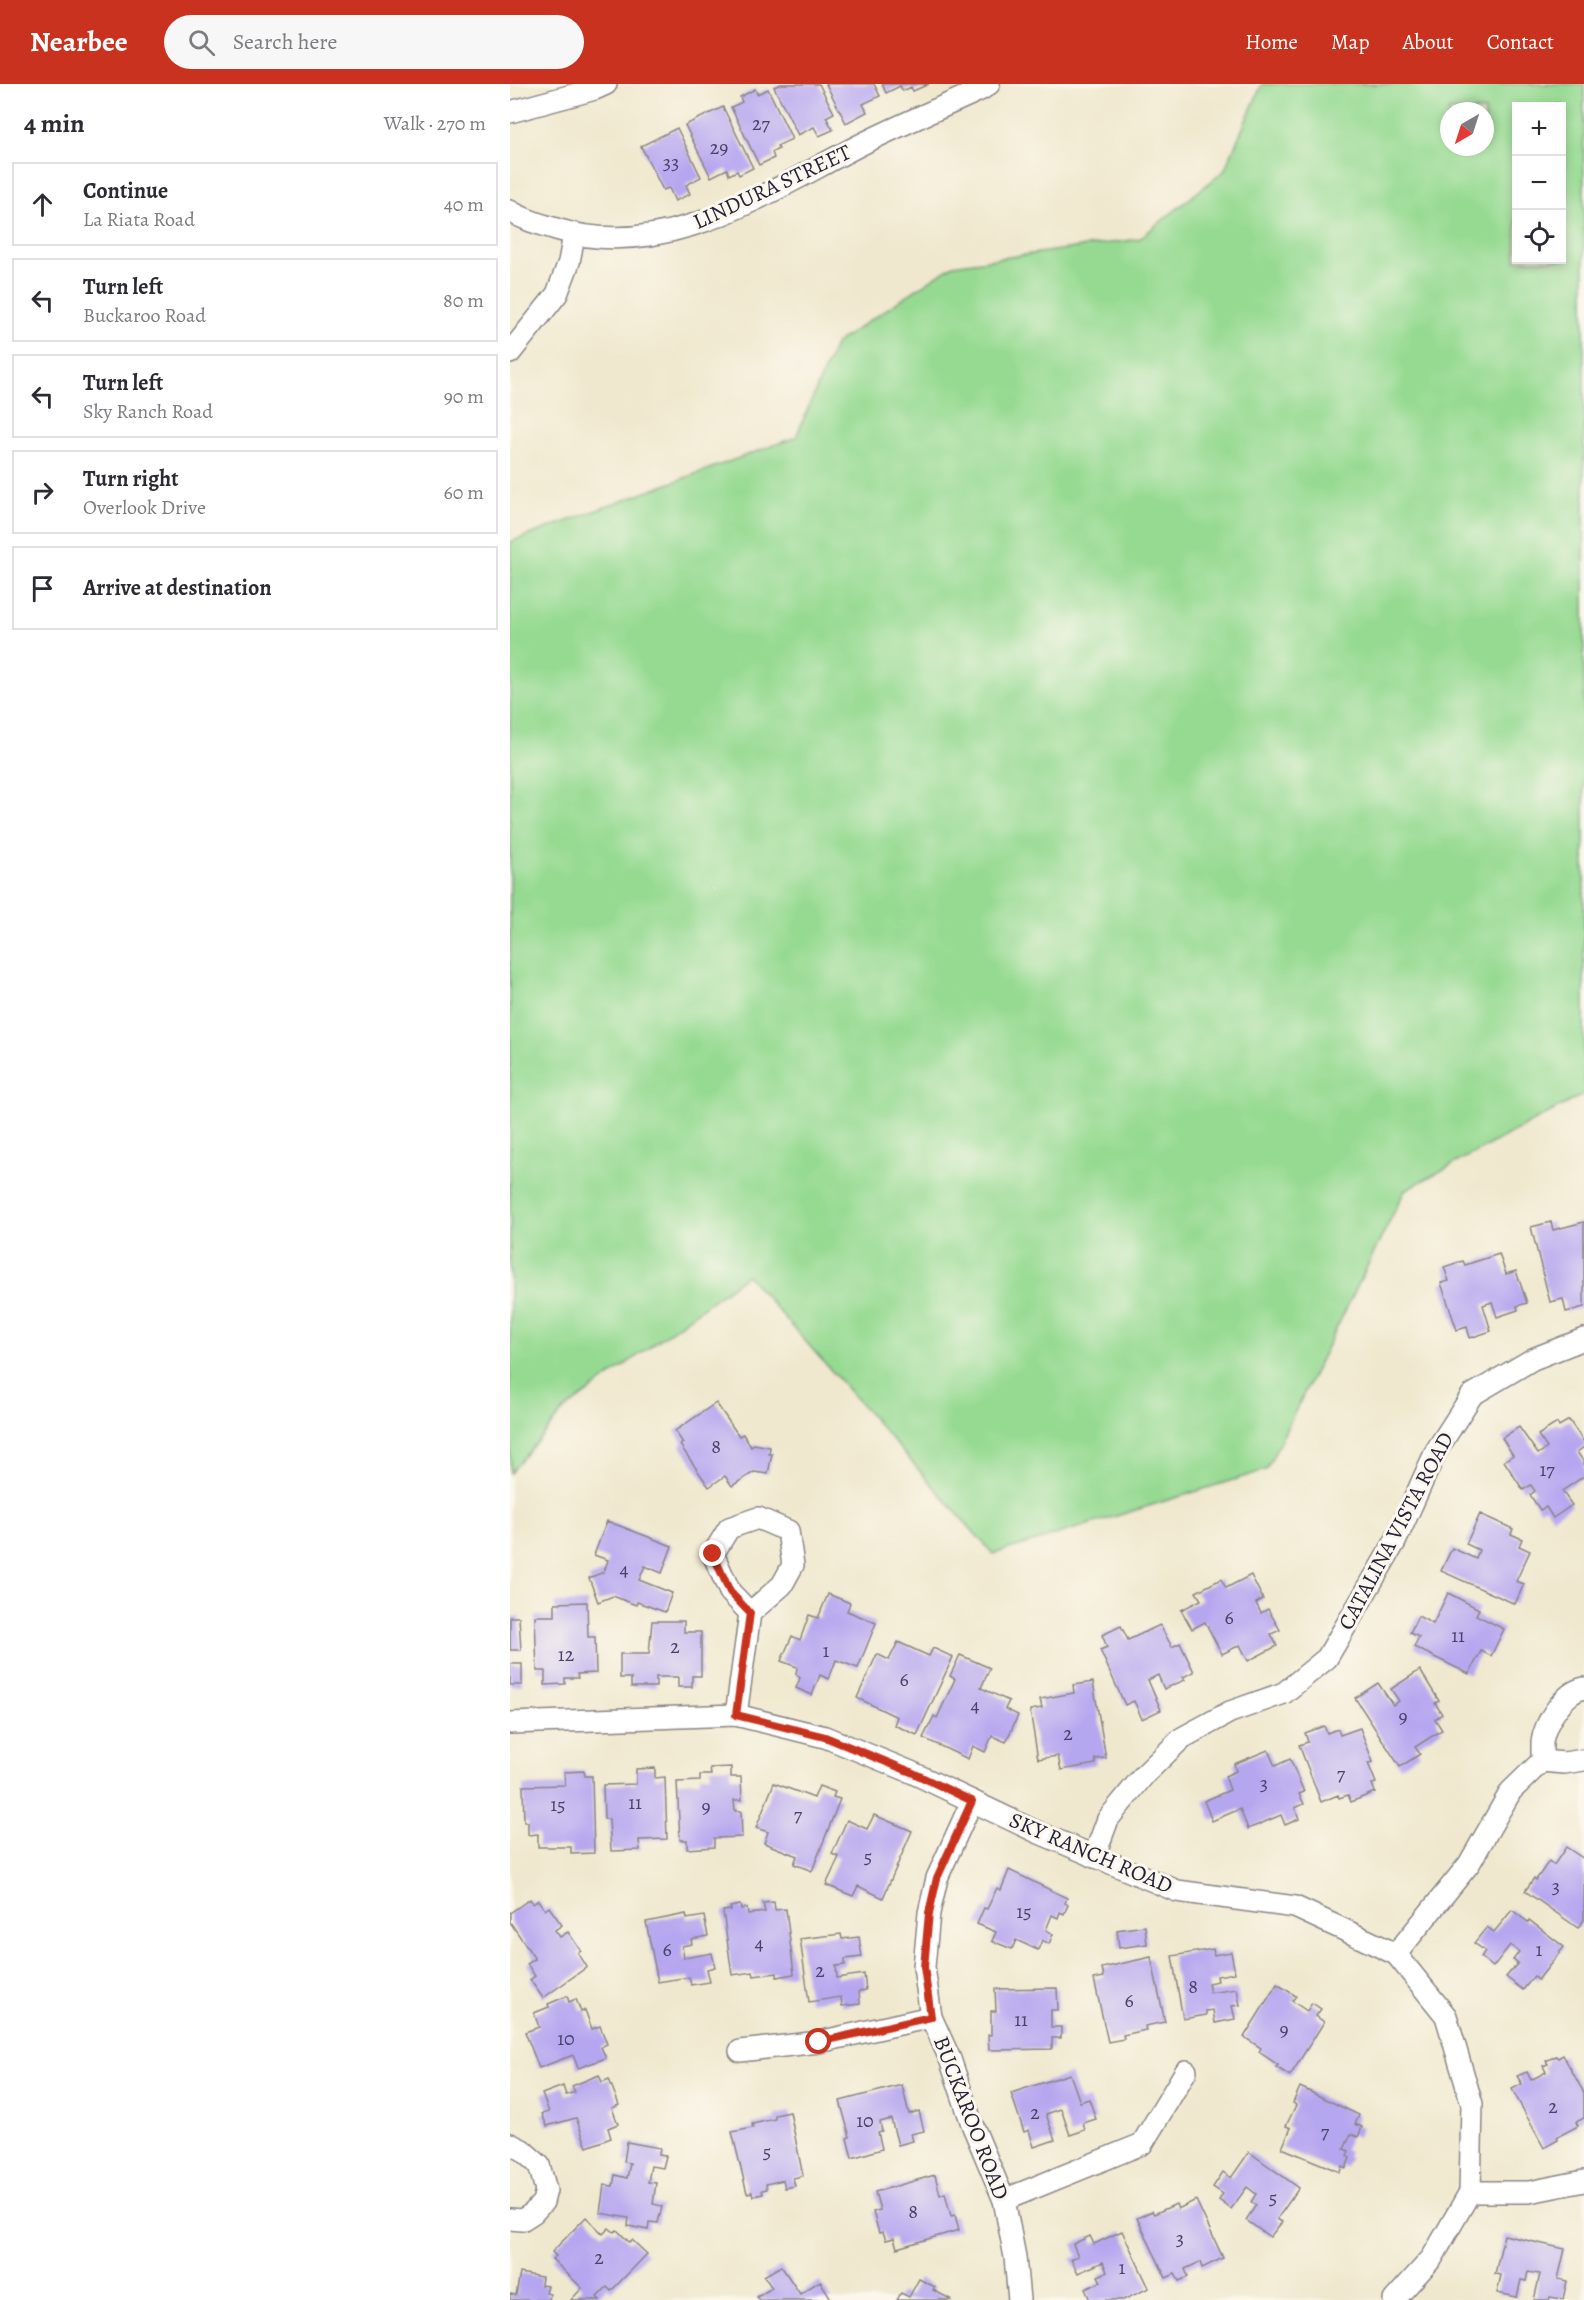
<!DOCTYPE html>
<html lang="en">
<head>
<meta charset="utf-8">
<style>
  :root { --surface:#fff; --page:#f7f7f7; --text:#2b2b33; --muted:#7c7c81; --line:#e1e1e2; --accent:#c8321e }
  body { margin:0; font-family:Alegreya,serif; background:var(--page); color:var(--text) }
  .controls { position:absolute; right:18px; top:18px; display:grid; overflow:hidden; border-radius:0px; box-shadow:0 3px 9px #0003 }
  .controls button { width:54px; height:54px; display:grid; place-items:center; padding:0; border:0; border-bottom:2px solid var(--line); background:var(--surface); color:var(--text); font:30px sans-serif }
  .compass { position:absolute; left:930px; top:18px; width:54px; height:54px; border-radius:50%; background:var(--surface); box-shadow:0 3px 9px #0003; rotate:219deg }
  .stop { position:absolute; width:18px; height:18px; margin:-14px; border:4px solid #c8321e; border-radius:50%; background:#fff }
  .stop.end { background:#c8321e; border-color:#fff; box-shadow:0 2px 6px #0008 }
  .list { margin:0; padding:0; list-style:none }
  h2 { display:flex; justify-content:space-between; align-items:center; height:78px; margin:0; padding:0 24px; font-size:26px }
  h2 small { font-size:20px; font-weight:400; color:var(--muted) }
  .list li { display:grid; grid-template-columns:39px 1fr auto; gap:18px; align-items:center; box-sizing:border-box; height:84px; margin:0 12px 12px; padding:0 12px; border:2px solid var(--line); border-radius:0px }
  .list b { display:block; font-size:22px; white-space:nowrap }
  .list p { margin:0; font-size:20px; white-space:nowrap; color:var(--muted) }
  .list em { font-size:20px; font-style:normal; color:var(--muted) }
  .icon { flex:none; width:33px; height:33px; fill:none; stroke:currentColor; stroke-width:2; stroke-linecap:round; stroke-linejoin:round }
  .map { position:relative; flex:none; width:1074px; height:2216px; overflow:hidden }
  header { display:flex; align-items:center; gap:36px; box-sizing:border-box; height:84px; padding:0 30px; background:var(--accent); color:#fff }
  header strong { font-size:28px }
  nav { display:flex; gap:33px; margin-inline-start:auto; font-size:21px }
  .search { width:420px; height:54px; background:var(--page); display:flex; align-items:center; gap:15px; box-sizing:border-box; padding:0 21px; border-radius:33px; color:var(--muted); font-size:22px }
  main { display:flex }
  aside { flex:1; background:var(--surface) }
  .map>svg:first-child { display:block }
</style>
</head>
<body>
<header>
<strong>Nearbee</strong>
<div class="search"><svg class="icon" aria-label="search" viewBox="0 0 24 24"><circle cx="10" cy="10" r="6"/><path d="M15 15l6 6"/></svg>Search here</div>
<nav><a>Home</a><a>Map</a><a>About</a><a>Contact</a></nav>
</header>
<main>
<aside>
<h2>4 min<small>Walk · 270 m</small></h2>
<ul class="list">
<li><svg class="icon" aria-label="ahead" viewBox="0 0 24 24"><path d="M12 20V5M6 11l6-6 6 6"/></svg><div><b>Continue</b><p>La Riata Road</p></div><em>40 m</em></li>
<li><svg class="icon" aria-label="left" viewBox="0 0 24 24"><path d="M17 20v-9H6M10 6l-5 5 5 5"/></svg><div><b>Turn left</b><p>Buckaroo Road</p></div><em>80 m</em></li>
<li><svg class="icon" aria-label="left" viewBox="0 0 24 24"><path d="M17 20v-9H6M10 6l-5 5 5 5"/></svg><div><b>Turn left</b><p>Sky Ranch Road</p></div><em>90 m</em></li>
<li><svg class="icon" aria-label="right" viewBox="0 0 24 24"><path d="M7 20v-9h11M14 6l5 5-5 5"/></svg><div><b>Turn right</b><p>Overlook Drive</p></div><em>60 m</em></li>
<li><svg class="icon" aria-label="arrive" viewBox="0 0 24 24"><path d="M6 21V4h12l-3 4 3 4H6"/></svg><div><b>Arrive at destination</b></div></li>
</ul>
</aside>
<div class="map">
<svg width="1074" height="2216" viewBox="0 0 1074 2216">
  <rect width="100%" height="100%" fill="#fbf7ec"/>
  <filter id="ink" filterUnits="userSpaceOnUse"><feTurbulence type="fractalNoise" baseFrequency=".0167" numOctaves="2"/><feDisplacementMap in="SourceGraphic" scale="12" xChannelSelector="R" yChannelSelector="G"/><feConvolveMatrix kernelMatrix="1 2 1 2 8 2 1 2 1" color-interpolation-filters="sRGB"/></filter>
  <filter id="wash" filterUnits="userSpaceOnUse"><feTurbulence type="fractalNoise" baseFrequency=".008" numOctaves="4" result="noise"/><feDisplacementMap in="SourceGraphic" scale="24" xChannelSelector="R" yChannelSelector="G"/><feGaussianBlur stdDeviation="1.35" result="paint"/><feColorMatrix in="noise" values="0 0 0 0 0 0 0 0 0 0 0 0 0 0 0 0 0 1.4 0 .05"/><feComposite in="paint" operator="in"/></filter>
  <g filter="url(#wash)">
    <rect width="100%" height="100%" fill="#f0e8ce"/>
    <path fill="#96da92" stroke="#5c7e66" stroke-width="1.5" fill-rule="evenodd" d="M752,0h322v1010l-179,96 -139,280 -273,84 -246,-279 -183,135 -54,63v-931l286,-105 40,-94 117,-78 186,-26 85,-68zM1006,22h46v154h-46zM939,27h36v36h-36z"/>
    <g id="blocks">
      <g fill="#b5a6f0">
        <polygon points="271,0 309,0 324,29 316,33 323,46 309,52 304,43 288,51 264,3"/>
        <polygon points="316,0 364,0 370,12 353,20 357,28 336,39"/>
        <polygon points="372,0 419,0 403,7 401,3 393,7 390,2 376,9"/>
        <polygon points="245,5 247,10 258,5 282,55 267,62 269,65 262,68 264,74 249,81 221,23 232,18 230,13"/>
        <polygon points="213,23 243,84 229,91 227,87 219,91 217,85 201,93 175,41"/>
        <polygon points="167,44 191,93 176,101 180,110 165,117 159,104 153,106 131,62"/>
        <polygon points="1041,1138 1043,1146 1074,1138 1074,1223 1056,1228 1053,1215 1040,1218 1021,1143"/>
        <polygon points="989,1170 996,1190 1006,1187 1017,1219 1007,1222 1008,1226 987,1233 982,1218 973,1221 981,1247 960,1254 957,1243 947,1246 931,1199 939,1197 934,1183 953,1177 955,1181"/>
        <polygon points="206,1319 229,1352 233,1350 241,1363 244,1360 260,1363 259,1370 262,1370 258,1390 244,1388 222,1402 215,1392 199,1403 170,1361 173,1359 165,1347"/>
        <polygon points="1059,1336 1074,1358 1074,1363 1067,1368 1074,1378 1074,1392 1052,1407 1062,1421 1043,1434 1036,1423 1030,1426 1020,1411 1025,1407 1021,1401 1013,1406 994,1377 1003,1371 992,1354 1009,1343 1028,1370 1037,1364 1028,1351 1047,1339 1049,1342"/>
        <polygon points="970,1430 1003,1445 1001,1450 1012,1455 1009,1462 1020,1467 1006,1497 1014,1500 1005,1520 931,1487 942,1464 966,1475 969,1466 956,1460"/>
        <polygon points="97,1437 162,1462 152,1489 135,1482 129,1496 162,1509 155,1528 127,1518 126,1521 103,1512 88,1518 79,1494 94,1488 98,1476 84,1471"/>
        <polygon points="741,1491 753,1515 746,1519 751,1529 758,1525 770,1546 761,1550 767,1562 738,1577 730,1561 712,1570 695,1538 682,1545 671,1526 691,1516 686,1508 711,1495 716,1504"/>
        <polygon points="938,1509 969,1525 966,1531 994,1545 981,1572 971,1567 959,1590 904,1563 909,1553 900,1549 908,1532 923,1540"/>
        <polygon points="318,1510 340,1519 337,1527 366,1539 348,1584 326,1576 319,1595 310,1591 302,1611 286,1604 290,1594 286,1590 287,1583 271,1577 282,1552 290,1556 299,1531 308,1534"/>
        <polygon points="77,1518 78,1553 85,1553 86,1589 67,1590 68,1594 55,1594 55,1600 35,1601 35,1587 27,1587 25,1532 45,1532 45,1519"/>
        <polygon points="0,1533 9,1533 11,1566 0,1566"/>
        <polygon points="142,1537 174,1537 174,1548 191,1548 191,1592 182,1592 182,1603 168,1603 168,1593 146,1593 146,1603 121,1603 121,1594 110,1594 110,1570 139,1570"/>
        <polygon points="650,1541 662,1563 670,1559 684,1588 673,1593 675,1596 654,1605 648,1591 638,1596 651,1626 632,1635 624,1617 615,1621 590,1566 597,1563 592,1551 611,1542 618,1556"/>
        <polygon points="388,1558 419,1572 423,1564 443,1573 407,1651 384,1641 387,1633 347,1614 367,1570 379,1576"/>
        <polygon points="450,1571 480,1584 471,1604 499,1617 495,1625 508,1631 496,1658 482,1652 475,1668 463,1662 458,1675 413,1654 424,1632 427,1634 445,1595 440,1592"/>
        <rect x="0" y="1580" width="12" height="21"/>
        <polygon points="910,1586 929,1617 925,1619 932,1630 925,1635 932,1646 905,1663 910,1670 890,1683 845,1614 868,1599 883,1621 889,1617 881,1605"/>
        <polygon points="583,1598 596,1674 585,1675 586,1680 551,1686 548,1672 528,1675 520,1626 532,1624 530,1615 564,1609 563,1601"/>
        <polygon points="814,1642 817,1649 828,1645 830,1651 850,1644 863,1678 858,1679 866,1699 862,1700 865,1708 841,1718 838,1711 829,1714 828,1711 811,1718 789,1661 798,1658 795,1649"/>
        <polygon points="758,1666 765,1682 780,1675 794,1708 789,1710 794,1720 785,1724 789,1735 775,1741 771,1731 738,1745 730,1725 702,1737 694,1717 720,1706 715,1692 726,1687 724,1680"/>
        <polygon points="221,1683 221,1693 231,1693 232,1716 224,1716 225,1727 231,1727 232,1753 204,1754 204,1763 177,1765 177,1756 170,1756 167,1698 190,1697 190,1691 201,1691 200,1684"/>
        <polygon points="145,1684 145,1694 155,1693 157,1755 129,1756 130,1766 101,1767 99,1735 94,1735 93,1701 126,1700 126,1685"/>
        <polygon points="74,1687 75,1692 82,1692 84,1769 61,1770 61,1763 28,1763 28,1750 18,1751 18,1738 14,1738 13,1702 55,1701 54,1688"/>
        <polygon points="264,1699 304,1714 309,1702 325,1708 323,1713 330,1715 302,1787 284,1780 287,1772 254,1759 258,1748 246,1744"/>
        <polygon points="364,1731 402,1747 373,1814 348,1802 343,1812 316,1801 329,1773 322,1770 337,1736 357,1745"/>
        <polygon points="1056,1763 1074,1775 1074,1836 1068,1844 1015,1807 1024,1794 1026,1796 1039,1777 1044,1781"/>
        <polygon points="499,1786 557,1814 555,1819 558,1821 554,1830 550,1828 548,1834 542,1831 536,1846 543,1850 539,1860 532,1856 528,1866 506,1856 502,1865 482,1857 486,1848 467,1840 474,1824 477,1825 487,1804 491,1806"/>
        <polygon points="20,1815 23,1820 28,1816 35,1826 39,1823 52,1841 45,1846 50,1853 58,1848 71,1867 68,1869 77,1883 33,1914 20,1896 25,1892 17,1880 25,1875 0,1838 0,1829"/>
        <polygon points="264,1818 265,1826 276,1825 284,1890 267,1893 267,1889 244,1892 243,1888 222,1891 213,1827 221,1826 220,1823 230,1821 231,1825 237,1824 238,1830 255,1828 253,1819"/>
        <polygon points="1002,1826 1018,1838 1019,1836 1054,1863 1028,1896 1024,1892 1013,1906 996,1893 1008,1879 1003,1876 1009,1868 1000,1861 983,1883 971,1873 975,1867 964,1859 977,1843 984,1848"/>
        <polygon points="176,1830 177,1835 194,1832 198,1852 181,1855 182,1860 172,1862 174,1874 202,1869 205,1883 197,1885 200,1898 181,1901 179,1893 148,1898 136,1838"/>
        <polygon points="635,1842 637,1860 609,1864 607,1846"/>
        <polygon points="331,1850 332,1855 349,1853 352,1873 335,1875 335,1881 326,1882 327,1894 354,1890 356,1906 349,1907 350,1920 332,1922 331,1913 299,1918 290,1855"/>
        <polygon points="703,1865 704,1871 721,1868 725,1889 707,1892 708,1897 698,1899 700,1909 727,1905 730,1921 722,1922 725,1935 705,1939 703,1926 696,1927 696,1931 673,1935 662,1872"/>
        <polygon points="641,1873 655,1938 635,1942 636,1946 613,1951 614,1955 598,1958 584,1895 594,1893 592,1884"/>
        <polygon points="767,1900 786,1912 782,1917 797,1927 802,1919 811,1925 806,1932 814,1938 780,1992 766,1983 768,1981 749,1968 751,1964 734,1953"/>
        <polygon points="547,1904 548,1926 541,1926 541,1943 551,1943 551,1954 542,1954 542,1965 479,1966 478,1951 481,1951 481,1927 486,1927 485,1905"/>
        <polygon points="57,1912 59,1918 66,1915 71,1928 75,1926 82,1945 90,1942 97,1960 91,1963 96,1974 68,1984 63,1971 29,1984 15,1948 29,1943 24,1929 39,1923 38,1920"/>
        <polygon points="1053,1971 1074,2009 1074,2034 1066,2038 1068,2042 1047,2053 1048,2056 1034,2064 1002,2005 1012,2000 1007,1992 1017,1988 1021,1996 1036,1988 1033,1982 1038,1980 1036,1977 1046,1972 1048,1974"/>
        <polygon points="560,1990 570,2018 579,2015 586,2035 573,2039 575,2046 560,2051 551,2025 536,2030 545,2056 524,2063 519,2046 514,2048 501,2009"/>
        <polygon points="89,1991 92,1998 99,1995 109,2021 102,2024 108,2040 98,2044 101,2054 77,2063 66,2034 37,2042 32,2030 39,2028 32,2010 53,2002 56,2011 65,2008 62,2002"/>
        <polygon points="392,2001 399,2030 409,2027 414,2047 401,2050 403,2057 388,2061 381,2035 370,2038 372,2047 368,2048 372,2065 342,2074 337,2054 340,2053 330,2017"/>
        <polygon points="790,2003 849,2031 845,2040 852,2043 848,2053 841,2050 834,2065 839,2067 837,2072 840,2074 836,2084 832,2082 830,2088 772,2064 781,2044 776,2042 786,2021 783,2019"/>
        <polygon points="280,2028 293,2092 283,2094 285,2102 275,2104 273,2096 256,2100 257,2105 252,2106 253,2110 243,2112 242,2108 237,2109 222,2048 243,2044 242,2040 265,2035 265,2031"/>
        <polygon points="117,2058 150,2064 149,2071 156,2072 153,2084 141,2082 138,2098 146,2099 143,2120 152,2122 148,2139 139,2138 138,2146 118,2142 119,2134 90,2129 94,2101 103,2102 105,2091 117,2094 120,2079 114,2078"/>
        <polygon points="739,2068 789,2104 767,2135 772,2138 760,2153 736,2136 746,2121 741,2118 746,2110 737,2103 721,2125 709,2116 713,2110 703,2103 713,2088 721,2094"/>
        <polygon points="425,2091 430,2111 435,2109 441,2132 445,2131 449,2146 387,2164 384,2154 376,2156 373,2148 369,2149 363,2128 370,2126 365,2108"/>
        <polygon points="686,2116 713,2174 692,2184 690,2178 675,2185 678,2193 669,2197 665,2190 656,2194 627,2134 642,2127 644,2130 666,2120 668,2125"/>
        <polygon points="76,2133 93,2150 99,2144 104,2148 107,2146 119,2158 122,2156 137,2170 101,2207 97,2203 87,2213 90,2216 61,2216 72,2204 42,2175 46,2172 42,2168"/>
        <polygon points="612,2147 639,2204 613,2216 580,2216 575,2205 591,2198 588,2192 597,2188 593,2178 568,2189 561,2175 568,2172 563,2160 580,2152 584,2160"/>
        <polygon points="994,2151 1055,2165 1048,2195 1057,2197 1053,2215 1040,2213 1039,2216 1024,2216 1030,2190 1018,2188 1016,2197 1011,2196 1007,2213 987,2209 991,2191 985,2190"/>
        <polygon points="271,2182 290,2210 310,2197 322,2216 250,2216 247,2213 262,2204 254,2192"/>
        <polygon points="10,2189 32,2193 31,2201 38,2202 36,2209 40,2210 39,2216 0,2216 0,2210 6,2211"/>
        <polygon points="409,2195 425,2203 423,2206 442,2216 387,2216 391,2209 399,2213"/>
      </g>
    </g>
  </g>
  <g filter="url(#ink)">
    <use href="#blocks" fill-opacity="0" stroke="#898584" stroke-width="1.5"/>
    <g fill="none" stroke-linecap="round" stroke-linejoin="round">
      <g stroke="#898584" stroke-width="24">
        <g id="street">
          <polyline points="0,28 85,5 96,0"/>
          <path d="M0,127c14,9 30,13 46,18 108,34 210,-36 302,-83 41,-21 83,-38 124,-57l7,-5"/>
          <polyline points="0,269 47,210 59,178 64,151"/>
          <polyline points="226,1631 240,1529 272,1501 283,1481 278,1447 248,1434 219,1444 203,1470 220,1508 240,1529"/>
          <polyline points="0,1639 226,1631 315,1653 401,1688 527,1748 667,1807 785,1823 886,1870 936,1932 962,2020 960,2108 922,2174 884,2216"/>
          <polyline points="1032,1677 1054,1679 1074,1676"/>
          <polyline points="462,1717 427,1794 419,1829 414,1883 421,1933 440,1975 462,2040 494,2116 505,2173 509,2216"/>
          <polyline points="584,1773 598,1735 634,1691 672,1654 720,1628 774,1609 817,1574 885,1458 926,1367 962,1311 1023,1275 1074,1255"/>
          <path d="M886,1870l73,-90 42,-73 31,-30c0,-7 0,-13 0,-19 3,-20 22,-50 42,-54"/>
          <polyline points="230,1967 309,1958 421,1933"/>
          <polyline points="0,2060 12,2066 29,2081 36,2106 33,2118 23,2129 12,2136 0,2135"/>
          <polyline points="960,2108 1019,2108 1074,2097"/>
          <polyline points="494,2116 632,2060 676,1987"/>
        </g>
      </g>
      <use href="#street" stroke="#fff" stroke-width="21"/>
    </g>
  </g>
  <g fill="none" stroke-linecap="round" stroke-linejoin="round" filter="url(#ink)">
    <polyline stroke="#c8321e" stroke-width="8" points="203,1470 220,1508 240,1529 226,1631 315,1653 401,1688 462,1717 427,1794 419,1829 414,1883 421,1933 309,1958"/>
  </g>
  <g text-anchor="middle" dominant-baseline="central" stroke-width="6" stroke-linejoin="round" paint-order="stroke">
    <g font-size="20" fill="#474368">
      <text x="251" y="39">27</text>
      <text x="209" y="63">29</text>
      <text x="161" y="78">33</text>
      <text x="206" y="1362">8</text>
      <text x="1037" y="1385">17</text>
      <text x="114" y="1485">4</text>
      <text x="719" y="1533">6</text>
      <text x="948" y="1551">11</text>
      <text x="165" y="1562">2</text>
      <text x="316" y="1566">1</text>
      <text x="56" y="1570">12</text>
      <text x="394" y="1595">6</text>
      <text x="465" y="1621">4</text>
      <text x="893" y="1632">9</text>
      <text x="558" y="1649">2</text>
      <text x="831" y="1689">7</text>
      <text x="754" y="1699">3</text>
      <text x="125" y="1718">11</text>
      <text x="48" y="1720">15</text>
      <text x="196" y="1722">9</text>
      <text x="288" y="1730">7</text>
      <text x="358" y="1772">5</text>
      <text x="1046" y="1802">3</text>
      <text x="514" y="1827">15</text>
      <text x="249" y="1859">4</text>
      <text x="157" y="1865">6</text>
      <text x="1029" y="1865">1</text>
      <text x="310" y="1886">2</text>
      <text x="683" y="1902">8</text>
      <text x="619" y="1916">6</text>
      <text x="511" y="1935">11</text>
      <text x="774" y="1945">9</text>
      <text x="56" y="1954">10</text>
      <text x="1043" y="2022">2</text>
      <text x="525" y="2028">2</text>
      <text x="355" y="2036">10</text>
      <text x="815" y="2047">7</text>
      <text x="257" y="2067">5</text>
      <text x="763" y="2113">5</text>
      <text x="403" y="2127">8</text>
      <text x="670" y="2154">3</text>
      <text x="89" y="2173">2</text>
      <text x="612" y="2183">1</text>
    </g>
    <g font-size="22" fill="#22223b" stroke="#fbf7ec">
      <text transform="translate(262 103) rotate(-25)">LINDURA STREET</text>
      <text transform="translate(886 1447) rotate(-62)">CATALINA VISTA ROAD</text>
      <text transform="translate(581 1769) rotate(23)">SKY RANCH ROAD</text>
      <text transform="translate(461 2034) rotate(69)">BUCKAROO ROAD</text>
    </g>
  </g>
</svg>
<div class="controls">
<button>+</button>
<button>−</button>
<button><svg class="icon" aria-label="locate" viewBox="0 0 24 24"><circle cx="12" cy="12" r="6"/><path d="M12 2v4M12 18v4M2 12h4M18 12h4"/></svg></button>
</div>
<svg class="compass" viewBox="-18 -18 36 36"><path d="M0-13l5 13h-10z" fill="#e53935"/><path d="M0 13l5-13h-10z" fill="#7c7c81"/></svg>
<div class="stop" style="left:309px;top:1958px"></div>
<div class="stop end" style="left:203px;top:1470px"></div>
</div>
</main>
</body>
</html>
